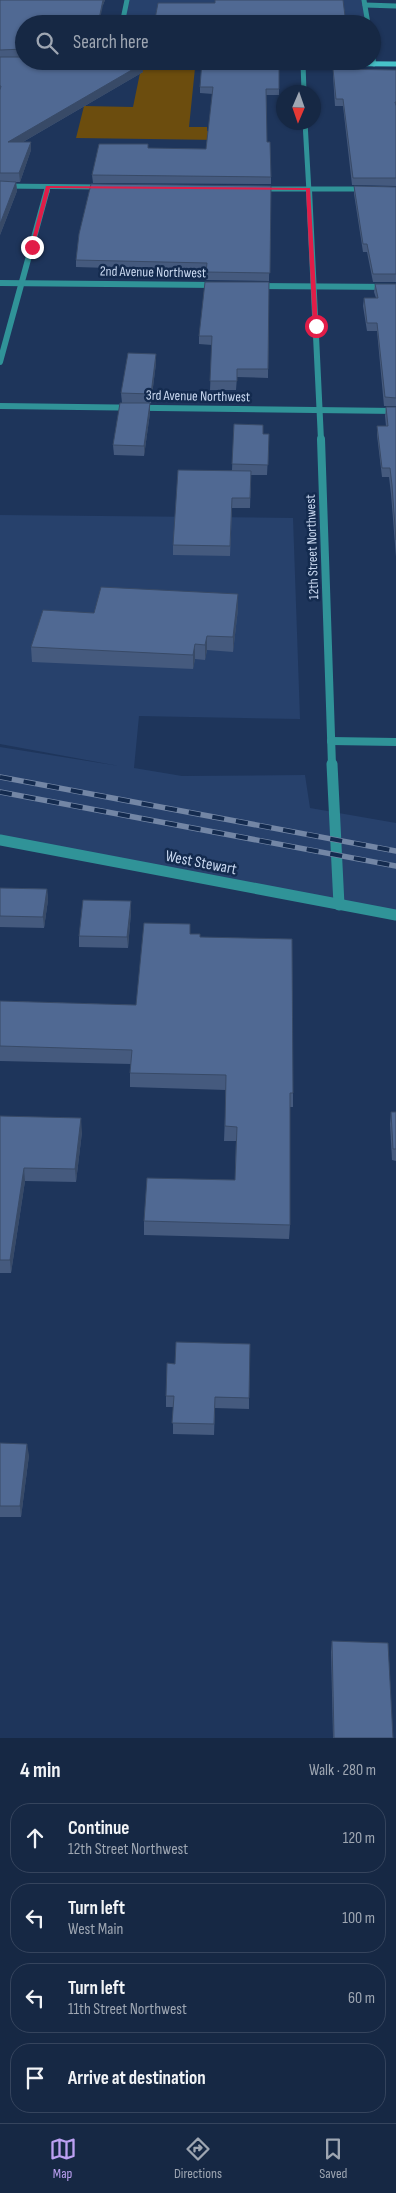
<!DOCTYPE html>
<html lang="en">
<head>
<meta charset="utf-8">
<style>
  :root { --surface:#162844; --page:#1f304b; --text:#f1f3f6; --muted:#9ea6b2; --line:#35445d; --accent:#bca0f2 }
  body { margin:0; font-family:"Sofia Sans Condensed",sans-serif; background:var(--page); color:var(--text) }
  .compass { position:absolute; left:276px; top:85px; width:45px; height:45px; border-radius:50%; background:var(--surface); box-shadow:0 1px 4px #0004; rotate:182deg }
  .stop { position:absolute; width:15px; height:15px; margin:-11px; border:4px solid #e11d48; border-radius:50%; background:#fff }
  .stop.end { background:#e11d48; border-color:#fff; box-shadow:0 1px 5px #0008 }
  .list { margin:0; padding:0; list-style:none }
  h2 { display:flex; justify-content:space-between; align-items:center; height:65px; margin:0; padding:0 20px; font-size:21px }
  h2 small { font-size:16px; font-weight:400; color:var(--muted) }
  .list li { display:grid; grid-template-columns:32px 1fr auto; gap:15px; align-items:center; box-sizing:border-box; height:70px; margin:0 10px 10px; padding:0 10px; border:1px solid var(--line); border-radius:20px }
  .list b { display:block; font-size:19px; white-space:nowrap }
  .list p { margin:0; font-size:16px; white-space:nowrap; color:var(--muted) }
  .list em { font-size:16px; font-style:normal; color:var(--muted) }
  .icon { flex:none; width:28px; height:28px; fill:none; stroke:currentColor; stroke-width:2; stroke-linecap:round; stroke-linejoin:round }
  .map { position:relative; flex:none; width:396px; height:1738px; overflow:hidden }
  .search { position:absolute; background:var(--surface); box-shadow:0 1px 4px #0004; left:15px; right:15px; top:15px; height:55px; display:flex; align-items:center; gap:12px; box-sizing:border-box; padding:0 18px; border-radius:28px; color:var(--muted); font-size:19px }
  .sheet { height:385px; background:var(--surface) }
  nav { display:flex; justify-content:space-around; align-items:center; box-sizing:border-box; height:70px; border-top:1px solid var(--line); background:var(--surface); font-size:14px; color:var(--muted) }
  nav a { display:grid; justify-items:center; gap:2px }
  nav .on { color:var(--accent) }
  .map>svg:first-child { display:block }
</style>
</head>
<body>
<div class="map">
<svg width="396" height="1738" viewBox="0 0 396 1738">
  <rect width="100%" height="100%" fill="#1e355b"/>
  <g fill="#27416c">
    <polygon points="127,0 364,0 368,24 122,24"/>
    <polygon points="0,515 293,518 300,719 139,716 134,768 182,776 305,775 310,808 396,823 396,915 0,840 0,747 119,766 0,744"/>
  </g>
  <polygon fill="#6c4d0e" points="141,68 195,68 189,127 207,127 207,131 221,131 220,140 76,138 84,106 133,107"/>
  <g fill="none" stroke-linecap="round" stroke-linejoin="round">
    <g stroke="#309398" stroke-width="5">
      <polyline points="364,0 368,24"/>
      <polyline points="365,5 396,6"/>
      <polyline points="122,24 127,0"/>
      <polyline points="372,53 374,64"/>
      <polyline points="0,186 101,187"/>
      <polyline points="258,189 366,189"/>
      <polyline points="47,192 48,187"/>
    </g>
    <g stroke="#309398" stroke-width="6">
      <polyline points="0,283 216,285"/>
      <polyline points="256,286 396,287"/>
      <polyline points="0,362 47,190"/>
      <polyline points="0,406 396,411"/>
    </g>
    <polyline stroke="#309398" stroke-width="8" points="331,741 396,742"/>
    <g stroke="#309398" stroke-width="5">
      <polyline points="303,63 304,92"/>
      <polyline points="305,122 309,192"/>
    </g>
    <polyline stroke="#309398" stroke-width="6" points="309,190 321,440"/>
    <polyline stroke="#309398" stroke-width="8" points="321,439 332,765"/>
    <g stroke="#309398" stroke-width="11">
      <polyline points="332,764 339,905"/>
      <polyline points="0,840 396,915"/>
    </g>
    <g stroke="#47c2c9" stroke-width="5">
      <polyline points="101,61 215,62"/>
      <polyline points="267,63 396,64"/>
    </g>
    <g stroke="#7386a5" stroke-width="5.5">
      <g id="rail">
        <polyline points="0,777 396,851"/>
        <polyline points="0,792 396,866"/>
      </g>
    </g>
    <use href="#rail" stroke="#142b4f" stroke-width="4" stroke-dasharray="12" stroke-linecap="butt"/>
  </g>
  <g fill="#455a7e">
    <polygon points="0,0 105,0 103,5 24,24 24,57 6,57 92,61 91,64 143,72 23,142 31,142 31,150 20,182 10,182 16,182 17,191 0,235"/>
    <polygon points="279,61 279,95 266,95 267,142 271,177 271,184 93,183 92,175 148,144 148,148 206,149 213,94 200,93 200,87"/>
    <polygon points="333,69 396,70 396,186 352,185 343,106 335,106 333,76"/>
    <polygon points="271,186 269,281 206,280 206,271 76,267 76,260"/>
    <polygon points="354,186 396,187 396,282 373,282 367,252 363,252 354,194"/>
    <polygon points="269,282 268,378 237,377 236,390 210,390 212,345 199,344 199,336"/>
    <polygon points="375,284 396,284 396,406 384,406 377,331 367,331 363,306 364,298 376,298 374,292"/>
    <polygon points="156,354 156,363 151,403 122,403 121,393"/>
    <polygon points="150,403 150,413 144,456 114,455 113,445"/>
    <polygon points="386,407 396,407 396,557 391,494 389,477 382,477 377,435 377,426 386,426 385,416"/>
    <polygon points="234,424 263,434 269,434 267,475 251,475 250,508 232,508 230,556 173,555 173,545 232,470"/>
    <polygon points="238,609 233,652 207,650 205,660 195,659 193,669 32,662 31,647 94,613"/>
    <polygon points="0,888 47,889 48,900 44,928 0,927"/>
    <polygon points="131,912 128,948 79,947 79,936"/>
    <polygon points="190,924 190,934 200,937 293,1093 293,1107 290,1107 290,1225 289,1239 144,1235 144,1221 235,1180 236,1141 224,1141 226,1090 130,1087 130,1073 131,1064 0,1061 0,1001 136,1005"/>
    <polygon points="391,1112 396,1112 396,1161 392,1160 390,1124"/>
    <polygon points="0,1116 82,1132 76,1182 25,1181 11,1273 0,1273"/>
    <polygon points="166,1396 249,1398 249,1409 215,1408 214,1435 173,1434 173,1407 166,1407"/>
    <polygon points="0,1443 29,1455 21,1517 0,1517"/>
    <polygon points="332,1641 393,1738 333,1738 331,1652"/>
  </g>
  <g fill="#384a67">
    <polygon points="103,0 105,0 103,5 99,24 98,24"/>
    <polygon points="142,64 143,72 9,150 8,142"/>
    <polygon points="31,142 31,150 20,182 19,173"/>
    <polygon points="16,182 17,191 0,235 0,224"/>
    <polygon points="156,354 156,363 151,403 151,394"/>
    <polygon points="150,403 150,413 144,456 144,446"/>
    <polygon points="238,594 238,609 233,652 233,637"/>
    <polygon points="207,636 207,650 205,660 205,645"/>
    <polygon points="195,644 195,659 193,669 193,655"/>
    <polygon points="47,889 48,900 44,928 43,917"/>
    <polygon points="131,901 131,912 128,948 127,937"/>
    <polygon points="81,1118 82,1132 76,1182 75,1169"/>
    <polygon points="24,1168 25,1181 11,1273 10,1260"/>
    <polygon points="27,1444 29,1455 21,1517 20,1506"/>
  </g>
  <g fill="#506993" stroke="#384a67">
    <polygon points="0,0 103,0 98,24 24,24 24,49 0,50"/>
    <polygon points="215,0 343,0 346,24 154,24 158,3 215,3"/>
    <polygon points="0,57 24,57 24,61 90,61 89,64 142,64 8,142 31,142 19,173 0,173 0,90 1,86 0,86"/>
    <polygon points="202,61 279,61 279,89 266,89 267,142 270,142 271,177 92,175 99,144 148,144 148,148 206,149 213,87 200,87"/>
    <polygon points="333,69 396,70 396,102 395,102 396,106 396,178 353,178 343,99 336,99"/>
    <polygon points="0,181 16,182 0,224"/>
    <polygon points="91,184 271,186 270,273 206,272 207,263 76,260 79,234"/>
    <polygon points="354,186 396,187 396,274 373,274 367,244 363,244"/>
    <polygon points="205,282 269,282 268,369 237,369 237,381 210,381 212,336 199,336"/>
    <polygon points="375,284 396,284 396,398 385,397 377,323 367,323 364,298 378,298"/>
    <polygon points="128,353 156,354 151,394 121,393"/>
    <polygon points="120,403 150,403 144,446 113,445"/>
    <polygon points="386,407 396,407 396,540 392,485 390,468 382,468 377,426 388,426"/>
    <polygon points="234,424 263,425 263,434 269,434 268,465 232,464"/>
    <polygon points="178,470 251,471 250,498 232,498 230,546 173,545"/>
    <polygon points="101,587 238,594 233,637 207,636 205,645 195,644 193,655 31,647 43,610 94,613"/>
    <polygon points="0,888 47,889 43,917 0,916"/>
    <polygon points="83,900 131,901 127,937 79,936"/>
    <polygon points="144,923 190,924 190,934 200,934 200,937 292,939 293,1093 290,1093 290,1225 144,1221 147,1178 235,1180 237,1127 225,1126 226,1075 130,1073 132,1050 0,1046 0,1001 136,1005"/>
    <polygon points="391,1112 396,1112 396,1149 393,1149"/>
    <polygon points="0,1116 81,1118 75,1169 24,1168 10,1260 0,1260"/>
    <polygon points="176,1342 250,1344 249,1398 215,1397 214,1424 172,1423 174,1396 166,1396 167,1363 175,1364"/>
    <polygon points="0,1443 27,1444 20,1506 0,1506"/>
    <polygon points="332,1641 388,1643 393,1738 334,1738"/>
  </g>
  <polygon fill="#e11d48" points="46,186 310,188 318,326 313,326 306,190 50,188 34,247 32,248 30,247"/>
  <g text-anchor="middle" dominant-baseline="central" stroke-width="5" stroke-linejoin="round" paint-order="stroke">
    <g font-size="14" fill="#c9d8f0" stroke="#142b4f">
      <text transform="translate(153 272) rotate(1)">2nd Avenue Northwest</text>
      <text transform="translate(198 396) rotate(1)">3rd Avenue Northwest</text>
      <text transform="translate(312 547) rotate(-92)">12th Street Northwest</text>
    </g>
    <g font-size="16" fill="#c9d8f0" stroke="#142b4f">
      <text transform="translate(201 863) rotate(11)">West Stewart</text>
    </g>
  </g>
</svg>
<svg class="compass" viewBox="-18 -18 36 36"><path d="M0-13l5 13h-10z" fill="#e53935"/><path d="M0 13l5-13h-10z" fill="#9ea6b2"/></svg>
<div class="stop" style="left:316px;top:326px"></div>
<div class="stop end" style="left:32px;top:247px"></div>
<div class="search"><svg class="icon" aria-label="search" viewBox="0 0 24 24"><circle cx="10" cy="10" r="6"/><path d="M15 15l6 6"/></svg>Search here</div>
</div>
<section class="sheet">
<h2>4 min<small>Walk · 280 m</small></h2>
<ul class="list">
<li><svg class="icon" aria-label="ahead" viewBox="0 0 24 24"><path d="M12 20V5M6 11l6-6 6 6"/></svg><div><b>Continue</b><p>12th Street Northwest</p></div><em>120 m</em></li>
<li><svg class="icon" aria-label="left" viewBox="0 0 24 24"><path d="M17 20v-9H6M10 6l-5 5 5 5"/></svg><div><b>Turn left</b><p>West Main</p></div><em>100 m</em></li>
<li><svg class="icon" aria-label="left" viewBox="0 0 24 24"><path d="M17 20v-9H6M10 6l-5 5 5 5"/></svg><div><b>Turn left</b><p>11th Street Northwest</p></div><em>60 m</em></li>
<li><svg class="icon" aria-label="arrive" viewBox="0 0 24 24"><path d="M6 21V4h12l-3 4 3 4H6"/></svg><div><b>Arrive at destination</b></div></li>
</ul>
</section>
<nav>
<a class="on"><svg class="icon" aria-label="map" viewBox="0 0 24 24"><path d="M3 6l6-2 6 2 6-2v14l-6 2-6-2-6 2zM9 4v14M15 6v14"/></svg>Map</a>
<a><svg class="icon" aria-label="directions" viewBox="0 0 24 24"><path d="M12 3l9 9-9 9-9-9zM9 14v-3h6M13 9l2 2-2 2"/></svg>Directions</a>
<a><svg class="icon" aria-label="saved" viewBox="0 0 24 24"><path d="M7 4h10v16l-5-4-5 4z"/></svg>Saved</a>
</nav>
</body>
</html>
